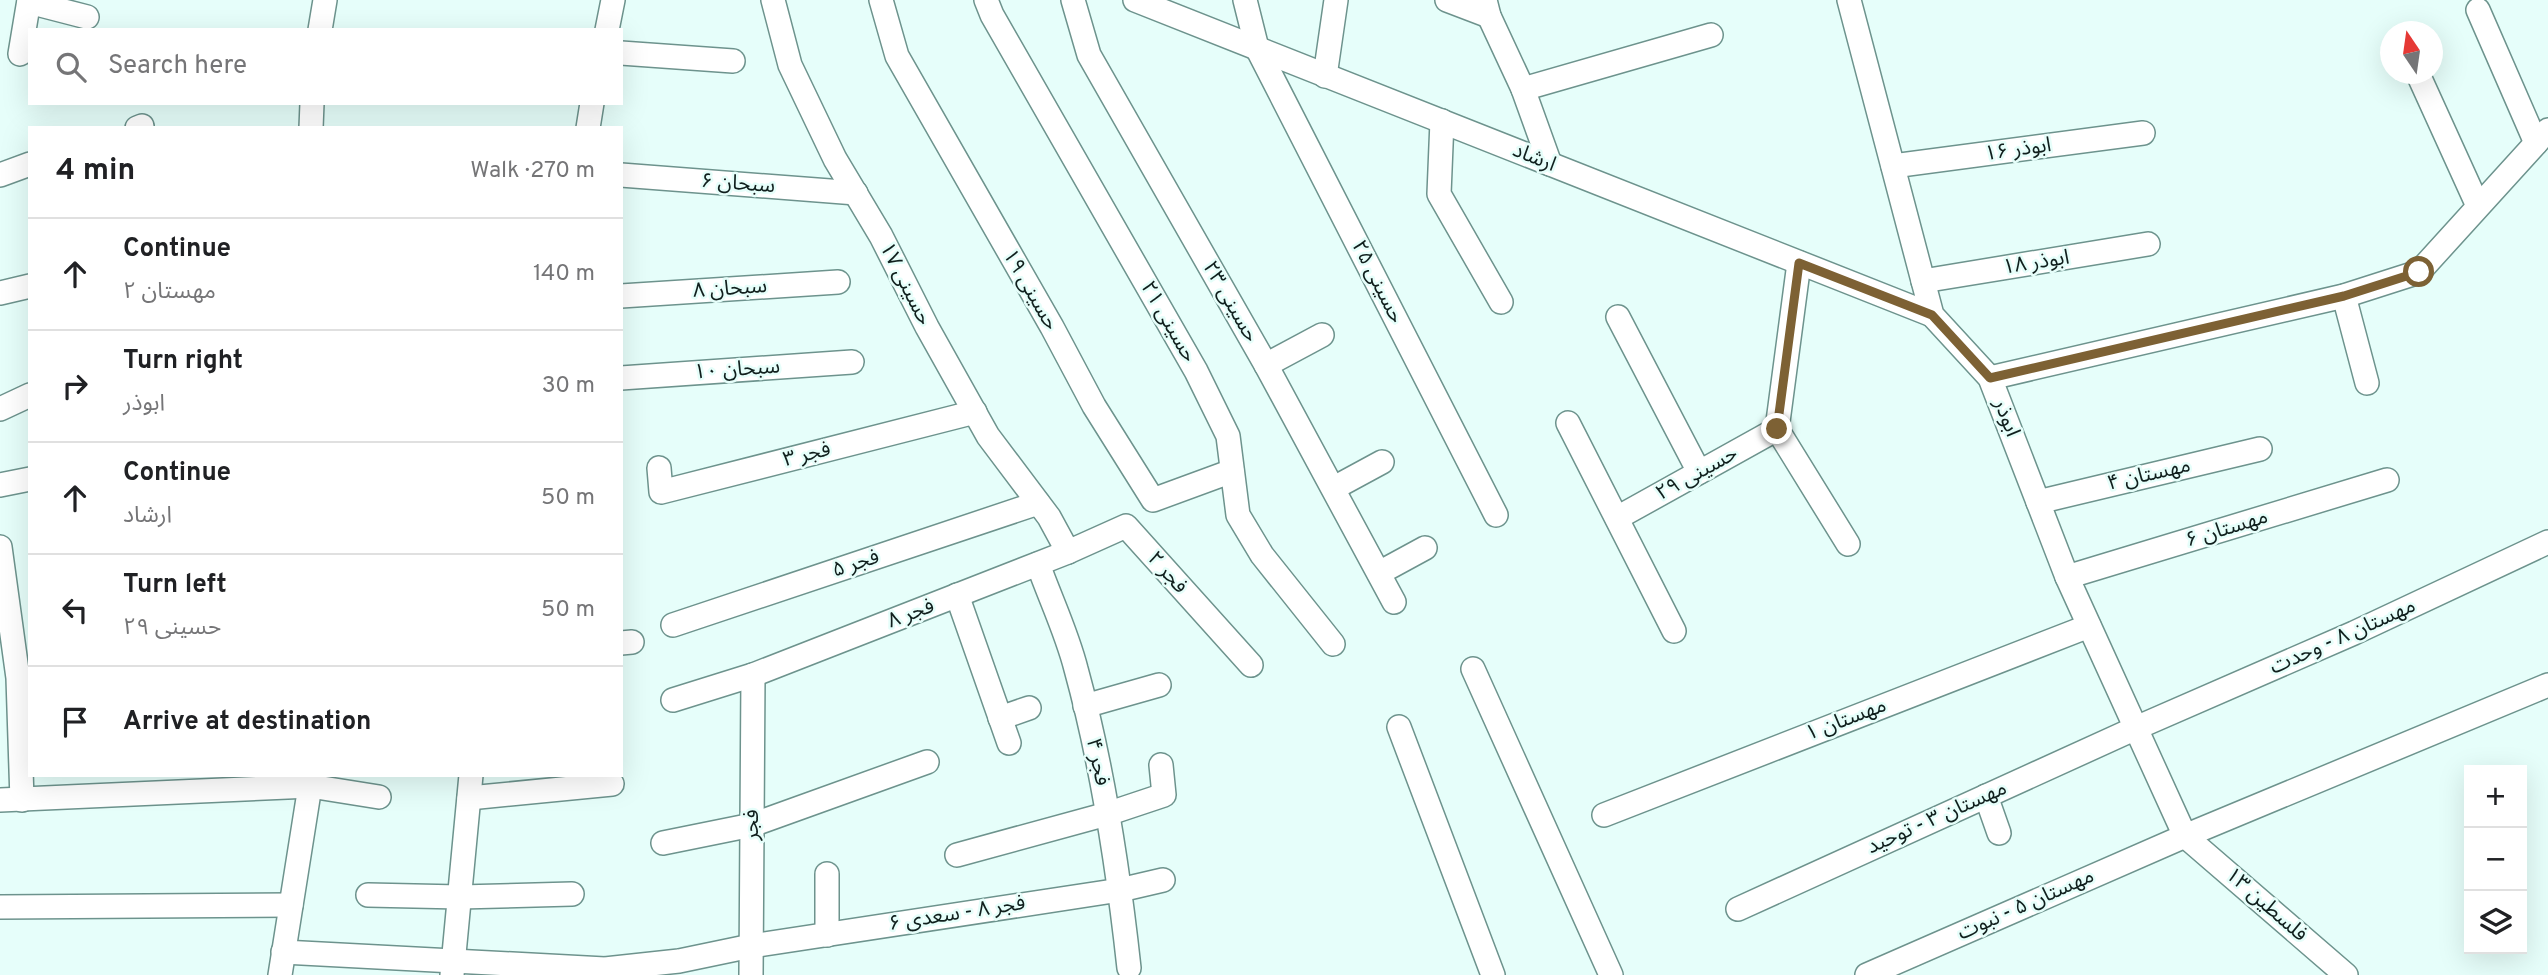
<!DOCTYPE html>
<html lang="en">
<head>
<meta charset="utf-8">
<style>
  :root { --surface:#fff; --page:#f2f2f2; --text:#202124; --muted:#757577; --line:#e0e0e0 }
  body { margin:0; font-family:Overpass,"Noto Sans Arabic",sans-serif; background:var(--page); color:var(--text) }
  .controls { position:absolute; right:21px; bottom:21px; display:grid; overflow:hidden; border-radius:0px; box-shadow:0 7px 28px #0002 }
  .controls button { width:63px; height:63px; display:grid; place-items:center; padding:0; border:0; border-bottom:2px solid var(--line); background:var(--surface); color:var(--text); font:35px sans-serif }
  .compass { position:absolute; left:2380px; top:21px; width:63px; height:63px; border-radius:50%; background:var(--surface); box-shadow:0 7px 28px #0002; rotate:347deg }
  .stop { position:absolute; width:21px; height:21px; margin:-16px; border:5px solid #7d6134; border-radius:50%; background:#fff }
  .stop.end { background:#7d6134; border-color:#fff; box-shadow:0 2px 7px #0008 }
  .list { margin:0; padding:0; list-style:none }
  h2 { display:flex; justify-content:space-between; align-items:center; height:91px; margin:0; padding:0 28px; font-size:30px }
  h2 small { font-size:23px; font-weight:400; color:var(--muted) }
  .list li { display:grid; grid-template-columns:46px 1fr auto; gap:21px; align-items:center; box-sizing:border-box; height:112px; padding:0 28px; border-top:2px solid var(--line) }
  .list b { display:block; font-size:26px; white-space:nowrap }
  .list p { margin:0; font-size:23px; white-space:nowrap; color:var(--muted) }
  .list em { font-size:23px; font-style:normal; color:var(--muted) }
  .icon { flex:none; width:38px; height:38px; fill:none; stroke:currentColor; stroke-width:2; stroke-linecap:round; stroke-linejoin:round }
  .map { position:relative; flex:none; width:2548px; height:975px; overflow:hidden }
  .search { position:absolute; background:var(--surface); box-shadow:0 7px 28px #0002; left:28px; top:28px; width:595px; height:77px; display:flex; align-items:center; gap:18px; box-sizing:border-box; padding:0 24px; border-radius:0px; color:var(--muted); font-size:26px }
  .panel { position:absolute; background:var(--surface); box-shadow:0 7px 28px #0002; left:28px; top:126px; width:595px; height:651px; border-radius:0px }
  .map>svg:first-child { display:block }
</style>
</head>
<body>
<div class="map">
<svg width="2548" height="975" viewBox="0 0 2548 975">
  <rect width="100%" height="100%" fill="#e6fefa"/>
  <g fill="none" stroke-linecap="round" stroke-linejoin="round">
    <g stroke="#6d938d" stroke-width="26">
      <g id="minor">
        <polyline points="773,0 790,65 835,159 881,236 927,327 988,436 1049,517 1068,552"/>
        <polyline points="881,0 897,56 1052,327 1094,406 1153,500 1232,471"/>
        <polyline points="986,0 992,15 1196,371 1228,436 1238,515 1262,555 1333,644"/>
        <polyline points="1073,0 1089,55 1266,365 1394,602"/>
        <polyline points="1135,0 1932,315"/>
        <polyline points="1245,0 1257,48 1496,515"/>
        <polyline points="1447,0 1489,16"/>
        <polyline points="1485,0 1489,16 1523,89 1550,164"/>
        <polyline points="1849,0 1932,315 1990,378 2067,577 2185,836 2346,975"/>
        <polyline points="29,2 87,17"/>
        <polyline points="2478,10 2536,143"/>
        <polyline points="320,30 325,0"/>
        <polyline points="607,30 613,0"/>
        <polyline points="621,53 733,61"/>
        <polyline points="20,54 29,0"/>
        <polyline points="2418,74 2478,206"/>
        <polyline points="1325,76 1336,0"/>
        <polyline points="1523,89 1711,35"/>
        <polyline points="1442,121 1439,194 1501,302"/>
        <polyline points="137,128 142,126"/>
        <polyline points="311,128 312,103"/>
        <polyline points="588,128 592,103"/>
        <polyline points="1893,166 2143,133"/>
        <polyline points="0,175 30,164"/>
        <polyline points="621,175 856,193"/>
        <polyline points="1923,281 2148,244"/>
        <polyline points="0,293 30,286"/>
        <polyline points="621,296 838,282"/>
        <polyline points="2344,296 2367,383"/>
        <polyline points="1618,317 1699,472"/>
        <polyline points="1266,365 1322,335"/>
        <polyline points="621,378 852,362"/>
        <polyline points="1990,378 2344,296 2419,272 2548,130"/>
        <polyline points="0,409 30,395"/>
        <polyline points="1568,423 1674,631"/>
        <polyline points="1777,429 1848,544"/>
        <polyline points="659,468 661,492 975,412"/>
        <polyline points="0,485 30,479"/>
        <polyline points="1334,488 1382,462"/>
        <polyline points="2038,502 2260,449"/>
        <polyline points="1617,518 1777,429 1799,263"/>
        <polyline points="0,547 18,678 22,800"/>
        <path d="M1038,564c12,34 29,69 38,105 27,98 42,198 53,299"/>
        <polyline points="1379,573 1425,548"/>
        <polyline points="2067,577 2387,480"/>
        <polyline points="957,595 1009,743"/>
        <polyline points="673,625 1038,503"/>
        <polyline points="621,643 632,642"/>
        <polyline points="1473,669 1611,975"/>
        <polyline points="673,700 753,675 1068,552 1126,526 1251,665"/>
        <polyline points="1085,706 1159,685"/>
        <polyline points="1000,718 1029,708"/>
        <polyline points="1399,727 1493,975"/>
        <polyline points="1986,796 1999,833"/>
        <polyline points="469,798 612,784"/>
        <polyline points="0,800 310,786 379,797"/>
        <polyline points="1604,815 2089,626"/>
        <polyline points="663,843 752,825 927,762"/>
        <polyline points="957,855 1107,814 1164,795 1161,765"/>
        <polyline points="827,874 827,935"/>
        <polyline points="368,895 460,897 572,894"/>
        <polyline points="0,907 291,905"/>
        <polyline points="1738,909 2136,728 2354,633 2548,542"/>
        <polyline points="283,952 605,969 679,961 751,946 1120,890 1163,880"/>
        <polyline points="280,975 310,786 309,775"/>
        <polyline points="452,975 471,775"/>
        <polyline points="751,975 753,675"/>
        <polyline points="1867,975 2185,836 2548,685"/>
      </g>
    </g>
    <use href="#minor" stroke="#fff" stroke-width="23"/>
  </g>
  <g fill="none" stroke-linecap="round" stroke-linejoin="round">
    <polyline stroke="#7d6134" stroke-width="9" points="1777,429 1799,263 1932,315 1990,378 2344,296 2419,272"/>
  </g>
  <g text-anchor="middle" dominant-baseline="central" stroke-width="5" stroke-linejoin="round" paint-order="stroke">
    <g font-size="21" fill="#101f1d" stroke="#e6fefa">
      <text transform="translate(2018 150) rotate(-8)">ابوذر ۱۶</text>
      <text transform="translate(1534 158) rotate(22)">ارشاد</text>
      <text transform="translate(738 184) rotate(4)">سبحان ۶</text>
      <text transform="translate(2036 263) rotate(-9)">ابوذر ۱۸</text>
      <text transform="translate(1377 282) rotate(63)">حسینی ۲۵</text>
      <text transform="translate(905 284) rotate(63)">حسینی ۱۷</text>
      <text transform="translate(730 289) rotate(-4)">سبحان ۸</text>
      <text transform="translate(1030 290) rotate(60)">حسینی ۱۹</text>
      <text transform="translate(1230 302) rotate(60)">حسینی ۲۳</text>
      <text transform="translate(1168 322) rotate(60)">حسینی ۲۱</text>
      <text transform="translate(737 370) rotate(-4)">سبحان ۱۰</text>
      <text transform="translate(2006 418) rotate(69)">ابوذر</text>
      <text transform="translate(807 455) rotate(-14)">فجر ۳</text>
      <text transform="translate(1697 474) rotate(-29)">حسینی ۲۹</text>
      <text transform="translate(2149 475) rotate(-13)">مهستان ۴</text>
      <text transform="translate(2227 529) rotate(-17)">مهستان ۶</text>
      <text transform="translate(856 564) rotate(-18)">فجر ۵</text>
      <text transform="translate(1167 573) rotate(48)">فجر ۲</text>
      <text transform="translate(911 614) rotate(-21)">فجر ۸</text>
      <text transform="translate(2343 637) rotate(-24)">مهستان ۸ - وحدت</text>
      <text transform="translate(1846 720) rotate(-21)">مهستان ۱</text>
      <text transform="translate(1097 762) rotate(78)">فجر ۴</text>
      <text transform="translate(1937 818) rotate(-24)">مهستان ۳ - توحید</text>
      <text transform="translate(752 825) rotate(-90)">فجر</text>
      <text transform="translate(2026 905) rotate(-24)">مهستان ۵ - نبوت</text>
      <text transform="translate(2266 905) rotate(41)">فلسطین ۱۳</text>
      <text transform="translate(957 914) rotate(-9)">فجر ۸ - سعدی ۶</text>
    </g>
  </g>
</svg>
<div class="controls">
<button>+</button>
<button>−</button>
<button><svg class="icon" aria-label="layers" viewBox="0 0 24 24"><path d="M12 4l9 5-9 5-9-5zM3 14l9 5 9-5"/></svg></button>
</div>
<svg class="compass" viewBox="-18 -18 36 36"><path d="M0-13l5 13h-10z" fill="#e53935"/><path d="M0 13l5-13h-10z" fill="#757577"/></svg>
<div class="stop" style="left:2419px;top:272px"></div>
<div class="stop end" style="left:1777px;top:429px"></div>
<div class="search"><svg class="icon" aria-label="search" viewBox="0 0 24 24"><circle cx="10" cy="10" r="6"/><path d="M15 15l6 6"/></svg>Search here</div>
<section class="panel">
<h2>4 min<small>Walk · 270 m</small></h2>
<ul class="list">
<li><svg class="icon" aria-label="ahead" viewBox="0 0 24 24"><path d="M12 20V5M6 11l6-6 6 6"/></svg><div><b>Continue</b><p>مهستان ۲</p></div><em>140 m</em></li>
<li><svg class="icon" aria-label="right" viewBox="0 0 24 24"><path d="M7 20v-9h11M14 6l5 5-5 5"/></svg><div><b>Turn right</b><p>ابوذر</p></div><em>30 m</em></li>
<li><svg class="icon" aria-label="ahead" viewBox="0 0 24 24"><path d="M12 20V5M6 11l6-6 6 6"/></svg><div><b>Continue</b><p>ارشاد</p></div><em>50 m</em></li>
<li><svg class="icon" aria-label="left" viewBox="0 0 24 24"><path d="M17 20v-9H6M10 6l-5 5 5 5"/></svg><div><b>Turn left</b><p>حسینی ۲۹</p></div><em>50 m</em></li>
<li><svg class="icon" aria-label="arrive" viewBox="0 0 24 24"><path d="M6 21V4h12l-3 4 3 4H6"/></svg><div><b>Arrive at destination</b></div></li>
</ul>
</section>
</div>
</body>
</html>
